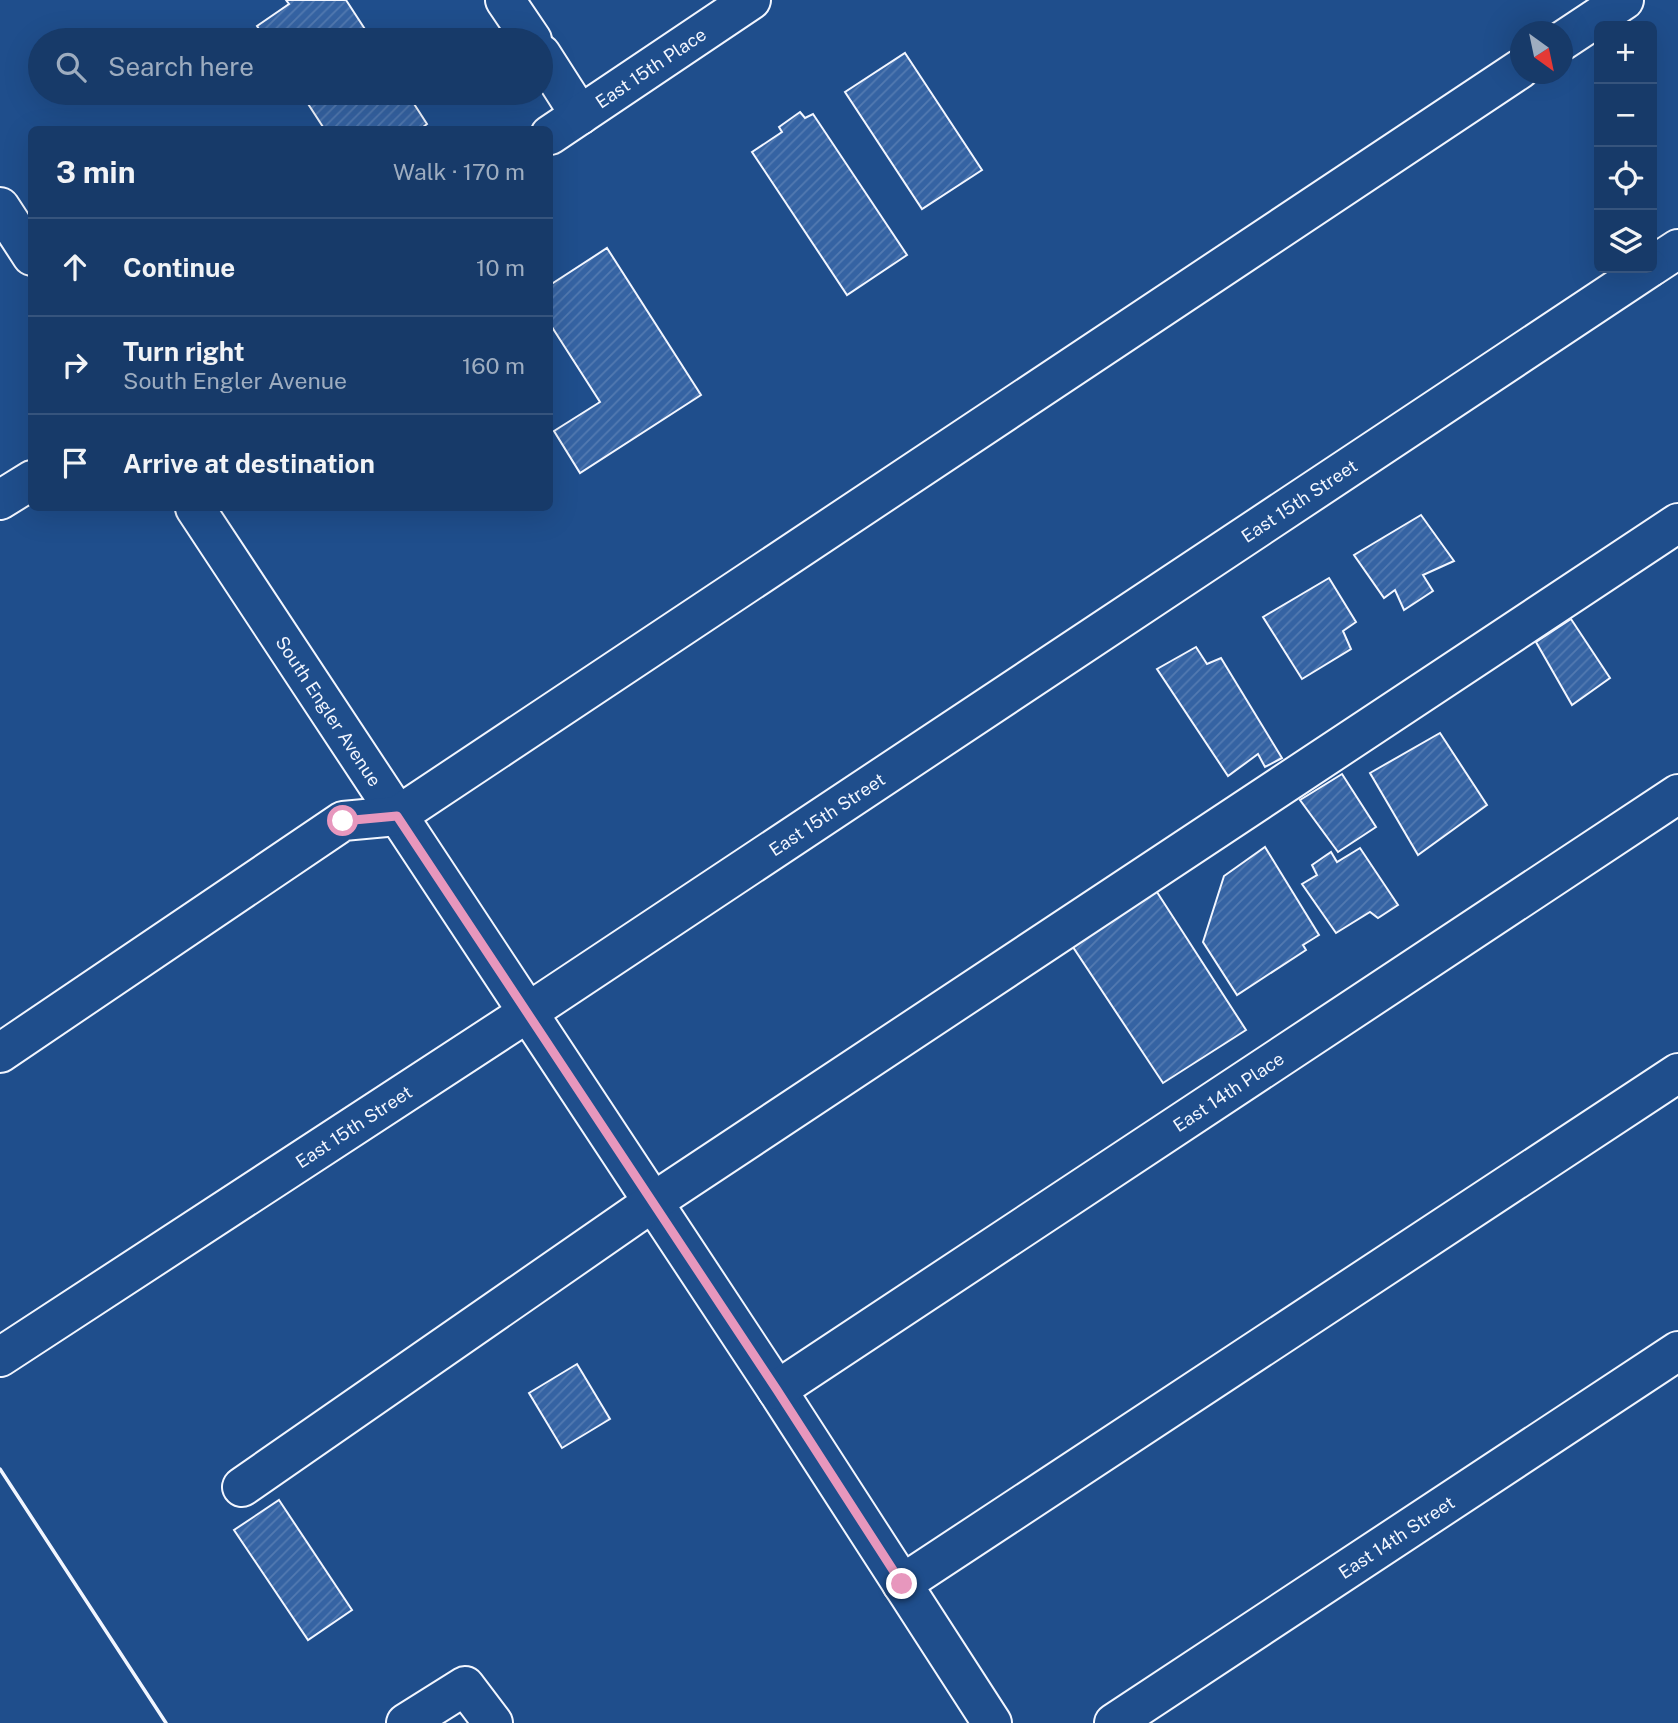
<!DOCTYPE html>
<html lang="en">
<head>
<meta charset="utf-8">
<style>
  :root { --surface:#173a69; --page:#244571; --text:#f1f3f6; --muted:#9eadc0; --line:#36547d }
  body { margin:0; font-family:"Public Sans",sans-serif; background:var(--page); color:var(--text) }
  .controls { position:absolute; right:21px; top:21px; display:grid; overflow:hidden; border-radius:10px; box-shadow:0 7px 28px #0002 }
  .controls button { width:63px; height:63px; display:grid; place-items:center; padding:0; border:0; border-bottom:2px solid var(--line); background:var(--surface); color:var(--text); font:35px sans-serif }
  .compass { position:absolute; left:1510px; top:21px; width:63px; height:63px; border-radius:50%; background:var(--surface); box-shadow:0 7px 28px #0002; rotate:147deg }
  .stop { position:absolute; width:21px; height:21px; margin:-16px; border:5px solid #e797bd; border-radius:50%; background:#fff }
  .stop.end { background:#e797bd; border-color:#fff; box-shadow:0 2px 7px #0008 }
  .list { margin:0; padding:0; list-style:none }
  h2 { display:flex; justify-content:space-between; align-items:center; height:91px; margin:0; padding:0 28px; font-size:30px }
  h2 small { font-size:23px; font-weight:400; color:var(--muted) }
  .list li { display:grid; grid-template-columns:46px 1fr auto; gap:21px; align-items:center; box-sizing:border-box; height:98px; padding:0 28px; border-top:2px solid var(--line) }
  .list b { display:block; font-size:26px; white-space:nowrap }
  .list p { margin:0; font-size:23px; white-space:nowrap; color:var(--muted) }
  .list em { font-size:23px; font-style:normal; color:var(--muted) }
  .icon { flex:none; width:38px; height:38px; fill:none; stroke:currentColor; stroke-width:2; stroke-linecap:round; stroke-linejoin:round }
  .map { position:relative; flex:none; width:1678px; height:1723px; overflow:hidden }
  .search { position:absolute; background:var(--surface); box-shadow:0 7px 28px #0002; left:28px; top:28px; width:525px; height:77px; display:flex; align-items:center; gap:18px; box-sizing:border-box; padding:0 24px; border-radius:38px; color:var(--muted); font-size:26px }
  .panel { position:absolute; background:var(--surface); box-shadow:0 7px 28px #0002; left:28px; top:126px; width:525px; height:385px; border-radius:10px }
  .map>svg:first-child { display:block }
</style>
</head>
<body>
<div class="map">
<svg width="1678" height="1723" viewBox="0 0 1678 1723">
  <defs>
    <pattern id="building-hatch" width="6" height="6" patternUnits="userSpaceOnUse" patternTransform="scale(1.75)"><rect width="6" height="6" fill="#3563a3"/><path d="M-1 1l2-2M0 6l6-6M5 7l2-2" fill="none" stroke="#537ab1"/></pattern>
  </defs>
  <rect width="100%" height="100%" fill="#1f4e8c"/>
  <g fill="url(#building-hatch)" stroke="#f2f6ff" stroke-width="2">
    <polygon points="286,0 346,0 372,40 266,40 257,26 289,4"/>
    <polygon points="905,53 982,170 922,209 845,92"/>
    <polygon points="301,93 407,93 427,124 419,130 325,130"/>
    <polygon points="800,112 805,118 813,114 907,255 847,295 752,152 782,132 779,127"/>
    <polygon points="607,248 701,395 580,473 554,431 600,402 550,324 550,285"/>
    <polygon points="1421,515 1454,561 1423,575 1433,591 1404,610 1395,590 1384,598 1354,555"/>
    <polygon points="1329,578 1356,622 1343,631 1351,649 1302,679 1263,617"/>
    <polygon points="1571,619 1610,678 1572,705 1536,642"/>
    <polygon points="1196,647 1207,664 1221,658 1282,758 1265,767 1258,754 1228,776 1157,669"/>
    <polygon points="1440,733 1487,805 1418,855 1370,773"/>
    <polygon points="1342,774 1376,827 1338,852 1300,800"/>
    <polygon points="1265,847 1319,935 1303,945 1306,950 1237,995 1203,942 1224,876"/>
    <polygon points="1360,848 1398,905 1378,918 1370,912 1336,933 1302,884 1317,875 1312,865 1331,852 1337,862"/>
    <polygon points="1155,889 1246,1030 1163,1083 1069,941"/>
    <polygon points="577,1364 610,1419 562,1448 529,1393"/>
    <polygon points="279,1500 352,1610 308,1640 234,1530"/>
  </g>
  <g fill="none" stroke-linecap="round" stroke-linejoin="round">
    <g stroke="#f2f6ff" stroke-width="42">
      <g id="minor">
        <polyline points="505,0 532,40"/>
        <polyline points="1562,41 1624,0"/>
        <polyline points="541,54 580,115"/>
        <path id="s1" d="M550,135l201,-135"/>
        <polyline points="0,207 32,256"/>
        <polyline points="1652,266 1678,249"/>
        <polyline points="0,500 32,480"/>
        <path id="s2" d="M195,508l582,882 215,333"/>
        <polyline points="0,1053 343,821 397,816 1520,69"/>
        <path id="s3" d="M0,1357l527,-344 1122,-745"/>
        <path id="s4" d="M777,1390l901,-596"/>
        <polyline points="242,1487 653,1202 1678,523"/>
        <polyline points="902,1584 1678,1073"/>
        <polyline points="406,1723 465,1686 493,1723"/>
        <path id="s5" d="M1114,1723l564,-372"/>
      </g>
    </g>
    <use href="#minor" stroke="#1f4e8c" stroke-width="38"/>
    <polyline stroke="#f2f6ff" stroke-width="3.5" points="0,1469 166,1723"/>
  </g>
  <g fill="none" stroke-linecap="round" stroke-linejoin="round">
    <polyline stroke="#e797bd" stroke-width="9" points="343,821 397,816 777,1390 902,1584"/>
  </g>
  <g text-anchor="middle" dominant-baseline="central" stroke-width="5" stroke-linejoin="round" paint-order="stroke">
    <g font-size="18" fill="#f2f6ff" stroke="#1f4e8c">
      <text stroke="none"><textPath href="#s1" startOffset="121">East 15th Place</textPath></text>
      <text stroke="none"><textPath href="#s3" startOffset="1556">East 15th Street</textPath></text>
      <text stroke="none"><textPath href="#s2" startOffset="243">South Engler Avenue</textPath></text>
      <text stroke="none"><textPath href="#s3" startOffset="989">East 15th Street</textPath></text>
      <text stroke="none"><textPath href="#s4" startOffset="541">East 14th Place</textPath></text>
      <text stroke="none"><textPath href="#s3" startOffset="422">East 15th Street</textPath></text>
      <text stroke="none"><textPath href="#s5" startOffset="338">East 14th Street</textPath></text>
    </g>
  </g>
</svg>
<div class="controls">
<button>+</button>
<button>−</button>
<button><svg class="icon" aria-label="locate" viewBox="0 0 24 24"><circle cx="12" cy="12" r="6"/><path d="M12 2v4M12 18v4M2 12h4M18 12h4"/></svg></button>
<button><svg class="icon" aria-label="layers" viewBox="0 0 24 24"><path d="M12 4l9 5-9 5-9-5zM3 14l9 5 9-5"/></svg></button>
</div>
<svg class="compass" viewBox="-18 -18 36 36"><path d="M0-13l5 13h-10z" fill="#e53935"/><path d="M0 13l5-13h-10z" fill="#9eadc0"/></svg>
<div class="stop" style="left:343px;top:821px"></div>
<div class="stop end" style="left:902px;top:1584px"></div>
<div class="search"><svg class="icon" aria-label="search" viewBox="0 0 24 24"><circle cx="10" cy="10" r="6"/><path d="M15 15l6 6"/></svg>Search here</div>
<section class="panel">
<h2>3 min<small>Walk · 170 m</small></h2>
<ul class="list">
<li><svg class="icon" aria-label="ahead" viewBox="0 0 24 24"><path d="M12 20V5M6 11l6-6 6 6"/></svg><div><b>Continue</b></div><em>10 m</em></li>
<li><svg class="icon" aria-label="right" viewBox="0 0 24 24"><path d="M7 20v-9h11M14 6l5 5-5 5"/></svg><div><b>Turn right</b><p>South Engler Avenue</p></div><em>160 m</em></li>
<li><svg class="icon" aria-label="arrive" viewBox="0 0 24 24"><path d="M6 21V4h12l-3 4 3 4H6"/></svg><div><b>Arrive at destination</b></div></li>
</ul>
</section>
</div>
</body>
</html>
